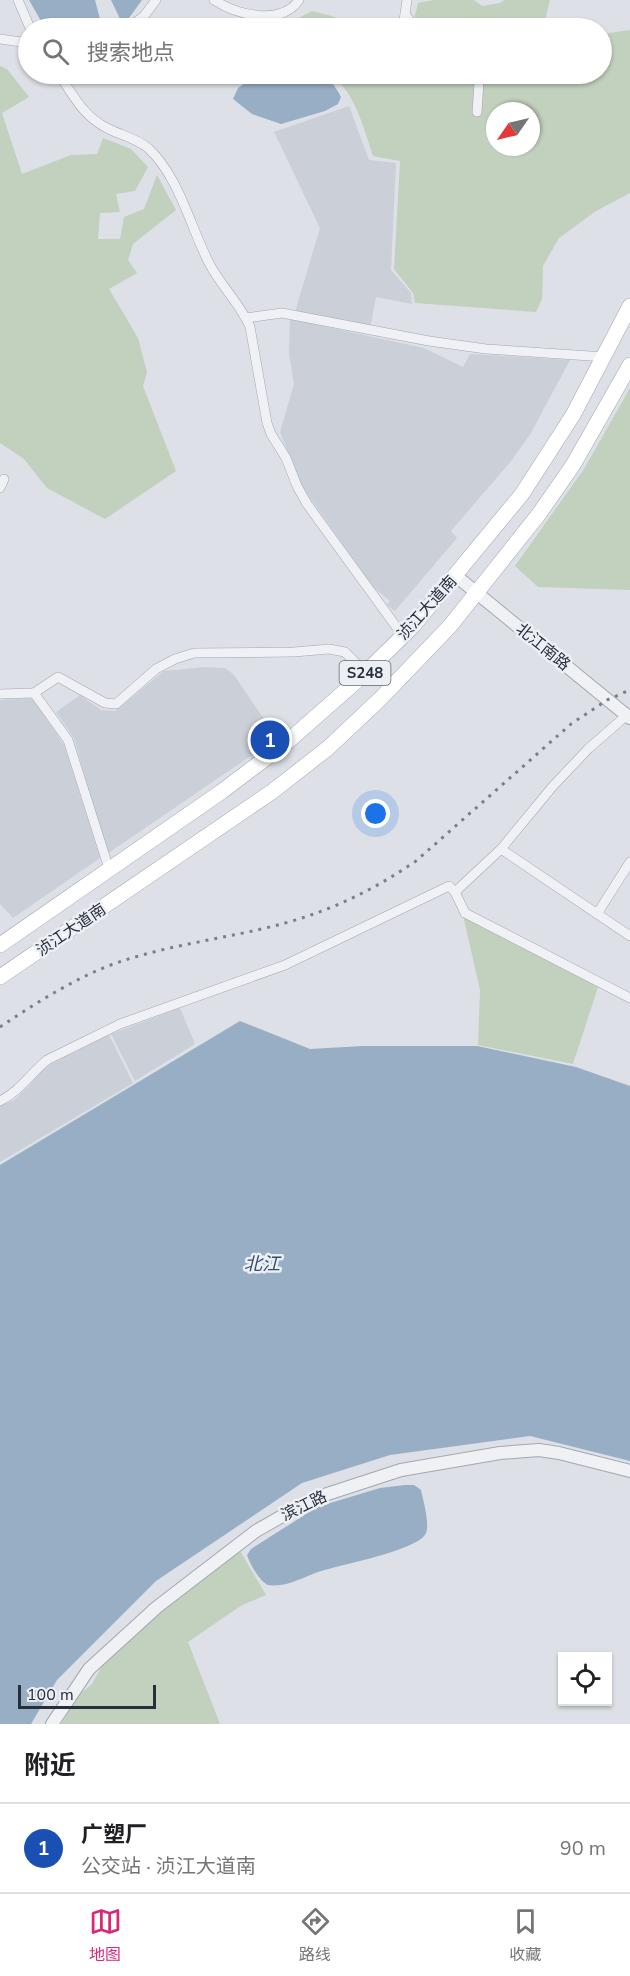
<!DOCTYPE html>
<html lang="zh">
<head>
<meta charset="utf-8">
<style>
  :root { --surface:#fff; --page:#f6f6f6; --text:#202124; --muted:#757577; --line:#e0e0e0; --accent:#db2777 }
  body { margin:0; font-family:"Nunito Sans","Noto Sans SC",sans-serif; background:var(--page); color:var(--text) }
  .controls { position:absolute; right:18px; bottom:18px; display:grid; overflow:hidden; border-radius:0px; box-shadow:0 2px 4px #0004 }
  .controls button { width:54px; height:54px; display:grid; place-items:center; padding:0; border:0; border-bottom:2px solid var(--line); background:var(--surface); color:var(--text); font:30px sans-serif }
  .compass { position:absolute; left:486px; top:102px; width:54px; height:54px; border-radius:50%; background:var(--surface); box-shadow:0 2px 4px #0004; rotate:236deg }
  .scale { position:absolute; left:18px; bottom:15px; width:138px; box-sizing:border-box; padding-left:6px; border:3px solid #272e3c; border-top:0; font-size:16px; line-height:21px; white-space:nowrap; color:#272e3c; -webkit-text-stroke:4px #eceff4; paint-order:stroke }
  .you { position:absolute; left:376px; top:814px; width:21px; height:21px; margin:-15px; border:4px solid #fff; border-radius:50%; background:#1a73e8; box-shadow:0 0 0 9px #1a73e833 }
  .badge { display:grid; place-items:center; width:39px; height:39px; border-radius:50%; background:var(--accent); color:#fff; font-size:20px; font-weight:700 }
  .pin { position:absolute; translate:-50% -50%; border:3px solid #fff; box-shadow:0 2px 6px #0006 }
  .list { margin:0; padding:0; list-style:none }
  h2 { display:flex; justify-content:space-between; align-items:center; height:78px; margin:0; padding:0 24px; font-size:26px }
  h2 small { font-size:20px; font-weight:400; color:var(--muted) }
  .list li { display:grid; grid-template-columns:39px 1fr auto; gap:18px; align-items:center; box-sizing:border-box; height:90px; padding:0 24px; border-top:2px solid var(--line) }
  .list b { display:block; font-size:22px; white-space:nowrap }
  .list p { margin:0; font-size:20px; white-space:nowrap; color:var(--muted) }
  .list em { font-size:20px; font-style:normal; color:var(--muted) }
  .icon { flex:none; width:33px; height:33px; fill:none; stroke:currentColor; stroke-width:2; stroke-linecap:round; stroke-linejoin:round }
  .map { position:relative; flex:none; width:630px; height:1724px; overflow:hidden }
  .search { position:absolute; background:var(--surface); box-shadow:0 2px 4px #0004; left:18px; right:18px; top:18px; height:66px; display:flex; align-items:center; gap:15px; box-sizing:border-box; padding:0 21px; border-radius:33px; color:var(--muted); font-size:22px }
  .sheet { height:168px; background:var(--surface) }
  nav { display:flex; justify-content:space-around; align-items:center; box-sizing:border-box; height:84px; border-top:2px solid var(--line); background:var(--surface); font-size:16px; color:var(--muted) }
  nav a { display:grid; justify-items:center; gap:3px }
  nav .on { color:var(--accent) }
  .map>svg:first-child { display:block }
</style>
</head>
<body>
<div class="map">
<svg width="630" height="1724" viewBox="0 0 630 1724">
  <rect width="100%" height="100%" fill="#dde0e6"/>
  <g fill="#cbcfd8">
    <polygon points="349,106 369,160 396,163 391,270 411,293 412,304 376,297 370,329 295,312 320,228 274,132"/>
    <polygon points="290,319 424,348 463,367 470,354 570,360 531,433 512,460 451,531 457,538 395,611 387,605 390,601 372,586 301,485 280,432 294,384 289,354"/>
    <polygon points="205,667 225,668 234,675 277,738 107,854 74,738 56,712 80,695 101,710 115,711 164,671"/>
    <polygon points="33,698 64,745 100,858 13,918 0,904 0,700"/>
    <polygon points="180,1008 195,1044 135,1081 111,1034"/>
    <polygon points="109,1035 133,1083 0,1162 0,1106 14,1100 29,1086 43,1068"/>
  </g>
  <g fill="#c2d0be" fill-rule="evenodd">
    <polygon points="434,0 474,0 482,6 500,3 504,0 550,0 543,28 412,28 418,3"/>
    <polygon points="312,11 335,17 346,28 288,28 286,25"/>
    <path d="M630,30v163l-34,18 -37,27 -16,28 -1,33 -6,13 -121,-9 -2,-10 -19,-24 6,-108 -27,-5c-9,-26 -19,-70 -46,-82h275v-40zM495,111h36v36h-36z"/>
    <polygon points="0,66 7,69 29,97 2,113 22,174 71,155 97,154 103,138 131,149 148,167 135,191 116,194 120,212 100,213 98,239 120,239 124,217 144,209 157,175 176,210 133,244 128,260 137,273 109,289 138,338 147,372 143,386 176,471 105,519 47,488 24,459 0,443"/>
    <polygon points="630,388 630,590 538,587 515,566 584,469"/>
    <polygon points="463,915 598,987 573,1064 478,1045 480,990"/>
    <polygon points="239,1549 266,1595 242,1605 188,1642 220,1724 61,1724 79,1695 92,1684 103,1664 160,1610"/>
  </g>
  <g fill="#98aec5">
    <polygon points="29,0 95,0 101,23 97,28 45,28"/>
    <polygon points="111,0 142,0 129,18 122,23"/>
    <path d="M294,74c25,0 35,-1 47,23l-3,7 -13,7 -44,13 -29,-10 -19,-15 5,-11 7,-5z"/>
    <polygon points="240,1021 310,1049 363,1046 477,1046 576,1067 630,1086 630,1461 530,1436 390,1455 302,1483 156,1581 57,1680 31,1724 0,1724 0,1165"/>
    <path d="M405,1485h9l7,5c2,10 10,37 4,45 -14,17 -82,29 -104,36 -12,4 -23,10 -35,13 -4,1 -13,2 -18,1 -9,-4 -18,-21 -21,-30l4,-6 66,-42 63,-19z"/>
  </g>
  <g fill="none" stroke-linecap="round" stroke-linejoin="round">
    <g stroke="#a3a7b0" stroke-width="10">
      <g id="minor">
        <polyline points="18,0 30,28"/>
        <path d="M214,0c23,15 67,26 85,0"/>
        <polyline points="405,14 415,28"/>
        <polyline points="128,28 144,16 156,0"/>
        <polyline points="403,28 407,0"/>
        <polyline points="0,39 28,43"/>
        <path d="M59,74c13,20 25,43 48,54 13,7 29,10 41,20 31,28 43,81 62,117 12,22 31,40 40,62l17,96 4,11 15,24 11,28 10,18 96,132"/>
        <polyline points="477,112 479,82 477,74"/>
        <polyline points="246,318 282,313 429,341 486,349 605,357"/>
        <polyline points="0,488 4,479"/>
        <polyline points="34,693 58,677 105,703 116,704 156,669 175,659 194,653 294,652 329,649 345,652 366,673"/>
        <polyline points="0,694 34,693 68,740 109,869"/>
        <polyline points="501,849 630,936"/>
        <polyline points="455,892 465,913 630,998"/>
        <polyline points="597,914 630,862"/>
        <path d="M0,1101c20,-10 30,-27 47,-41l73,-36 165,-59 164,-79 6,6 46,-43 52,-63 35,-37 39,-34"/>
      </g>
    </g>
    <g stroke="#a3a7b0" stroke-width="14">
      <g id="tertiary">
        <polyline points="456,576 630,718"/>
        <polyline points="52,1724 89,1669 157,1607 256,1531 312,1499 401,1470 500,1453 539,1450 559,1453 630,1471"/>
      </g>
    </g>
    <g stroke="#9ca5b1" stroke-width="16">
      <g id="primary">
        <polyline points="0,945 221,792 286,743 360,678 413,626 522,494 573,415 630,306"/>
        <polyline points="0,977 273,791 328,748 380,699 450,626 539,514 573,465 630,365"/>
      </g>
    </g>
    <use href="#minor" stroke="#eff1f5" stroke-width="9"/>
    <use href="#tertiary" stroke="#eff1f5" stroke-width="12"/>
    <use href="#primary" stroke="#fff" stroke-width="15"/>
    <path stroke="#77808f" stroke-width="3" stroke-dasharray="3 6" stroke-linecap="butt" d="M0,1027c30,-20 61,-40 94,-55 57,-26 130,-32 191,-49 48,-13 90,-34 131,-62l155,-137 36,-24 23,-10"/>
  </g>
  <g text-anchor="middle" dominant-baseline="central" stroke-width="5" stroke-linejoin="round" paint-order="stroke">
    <rect fill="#eceff4" stroke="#626873" stroke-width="1.5" x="339.5" y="661" width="51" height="24" rx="4.5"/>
    <g font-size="15" font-weight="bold" fill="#272e3c">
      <text x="365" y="673">S248</text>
    </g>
    <g font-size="16" fill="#272e3c" stroke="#eceff4">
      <text transform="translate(427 608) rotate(-48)">浈江大道南</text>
      <text transform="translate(543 647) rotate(39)">北江南路</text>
      <text transform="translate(71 930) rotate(-34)">浈江大道南</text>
      <text transform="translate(304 1506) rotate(-26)">滨江路</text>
    </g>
    <g font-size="18" font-style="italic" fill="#334d6e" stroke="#eceff4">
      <text x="262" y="1264">北江</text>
    </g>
  </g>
</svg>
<div class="controls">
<button><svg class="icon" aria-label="locate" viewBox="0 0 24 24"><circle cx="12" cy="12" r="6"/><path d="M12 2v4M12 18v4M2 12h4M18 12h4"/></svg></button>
</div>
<svg class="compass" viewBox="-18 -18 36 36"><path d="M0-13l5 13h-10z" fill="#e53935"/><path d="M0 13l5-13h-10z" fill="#757577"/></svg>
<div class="scale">100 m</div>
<div class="you"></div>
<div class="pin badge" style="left:270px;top:740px;background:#1a4fb4">1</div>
<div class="search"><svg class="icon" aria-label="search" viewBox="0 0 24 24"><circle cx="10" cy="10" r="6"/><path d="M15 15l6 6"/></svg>搜索地点</div>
</div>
<section class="sheet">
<h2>附近<small></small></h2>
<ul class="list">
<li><span class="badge" style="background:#1a4fb4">1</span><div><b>广塑厂</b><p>公交站 · 浈江大道南</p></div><em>90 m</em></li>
</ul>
</section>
<nav>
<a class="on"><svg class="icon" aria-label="map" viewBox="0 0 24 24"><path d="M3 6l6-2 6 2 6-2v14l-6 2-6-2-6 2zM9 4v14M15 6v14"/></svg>地图</a>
<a><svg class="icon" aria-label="directions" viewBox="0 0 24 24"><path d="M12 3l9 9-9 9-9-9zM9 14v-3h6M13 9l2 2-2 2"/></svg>路线</a>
<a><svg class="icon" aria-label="saved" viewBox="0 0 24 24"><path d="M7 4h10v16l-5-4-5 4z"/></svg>收藏</a>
</nav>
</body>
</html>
